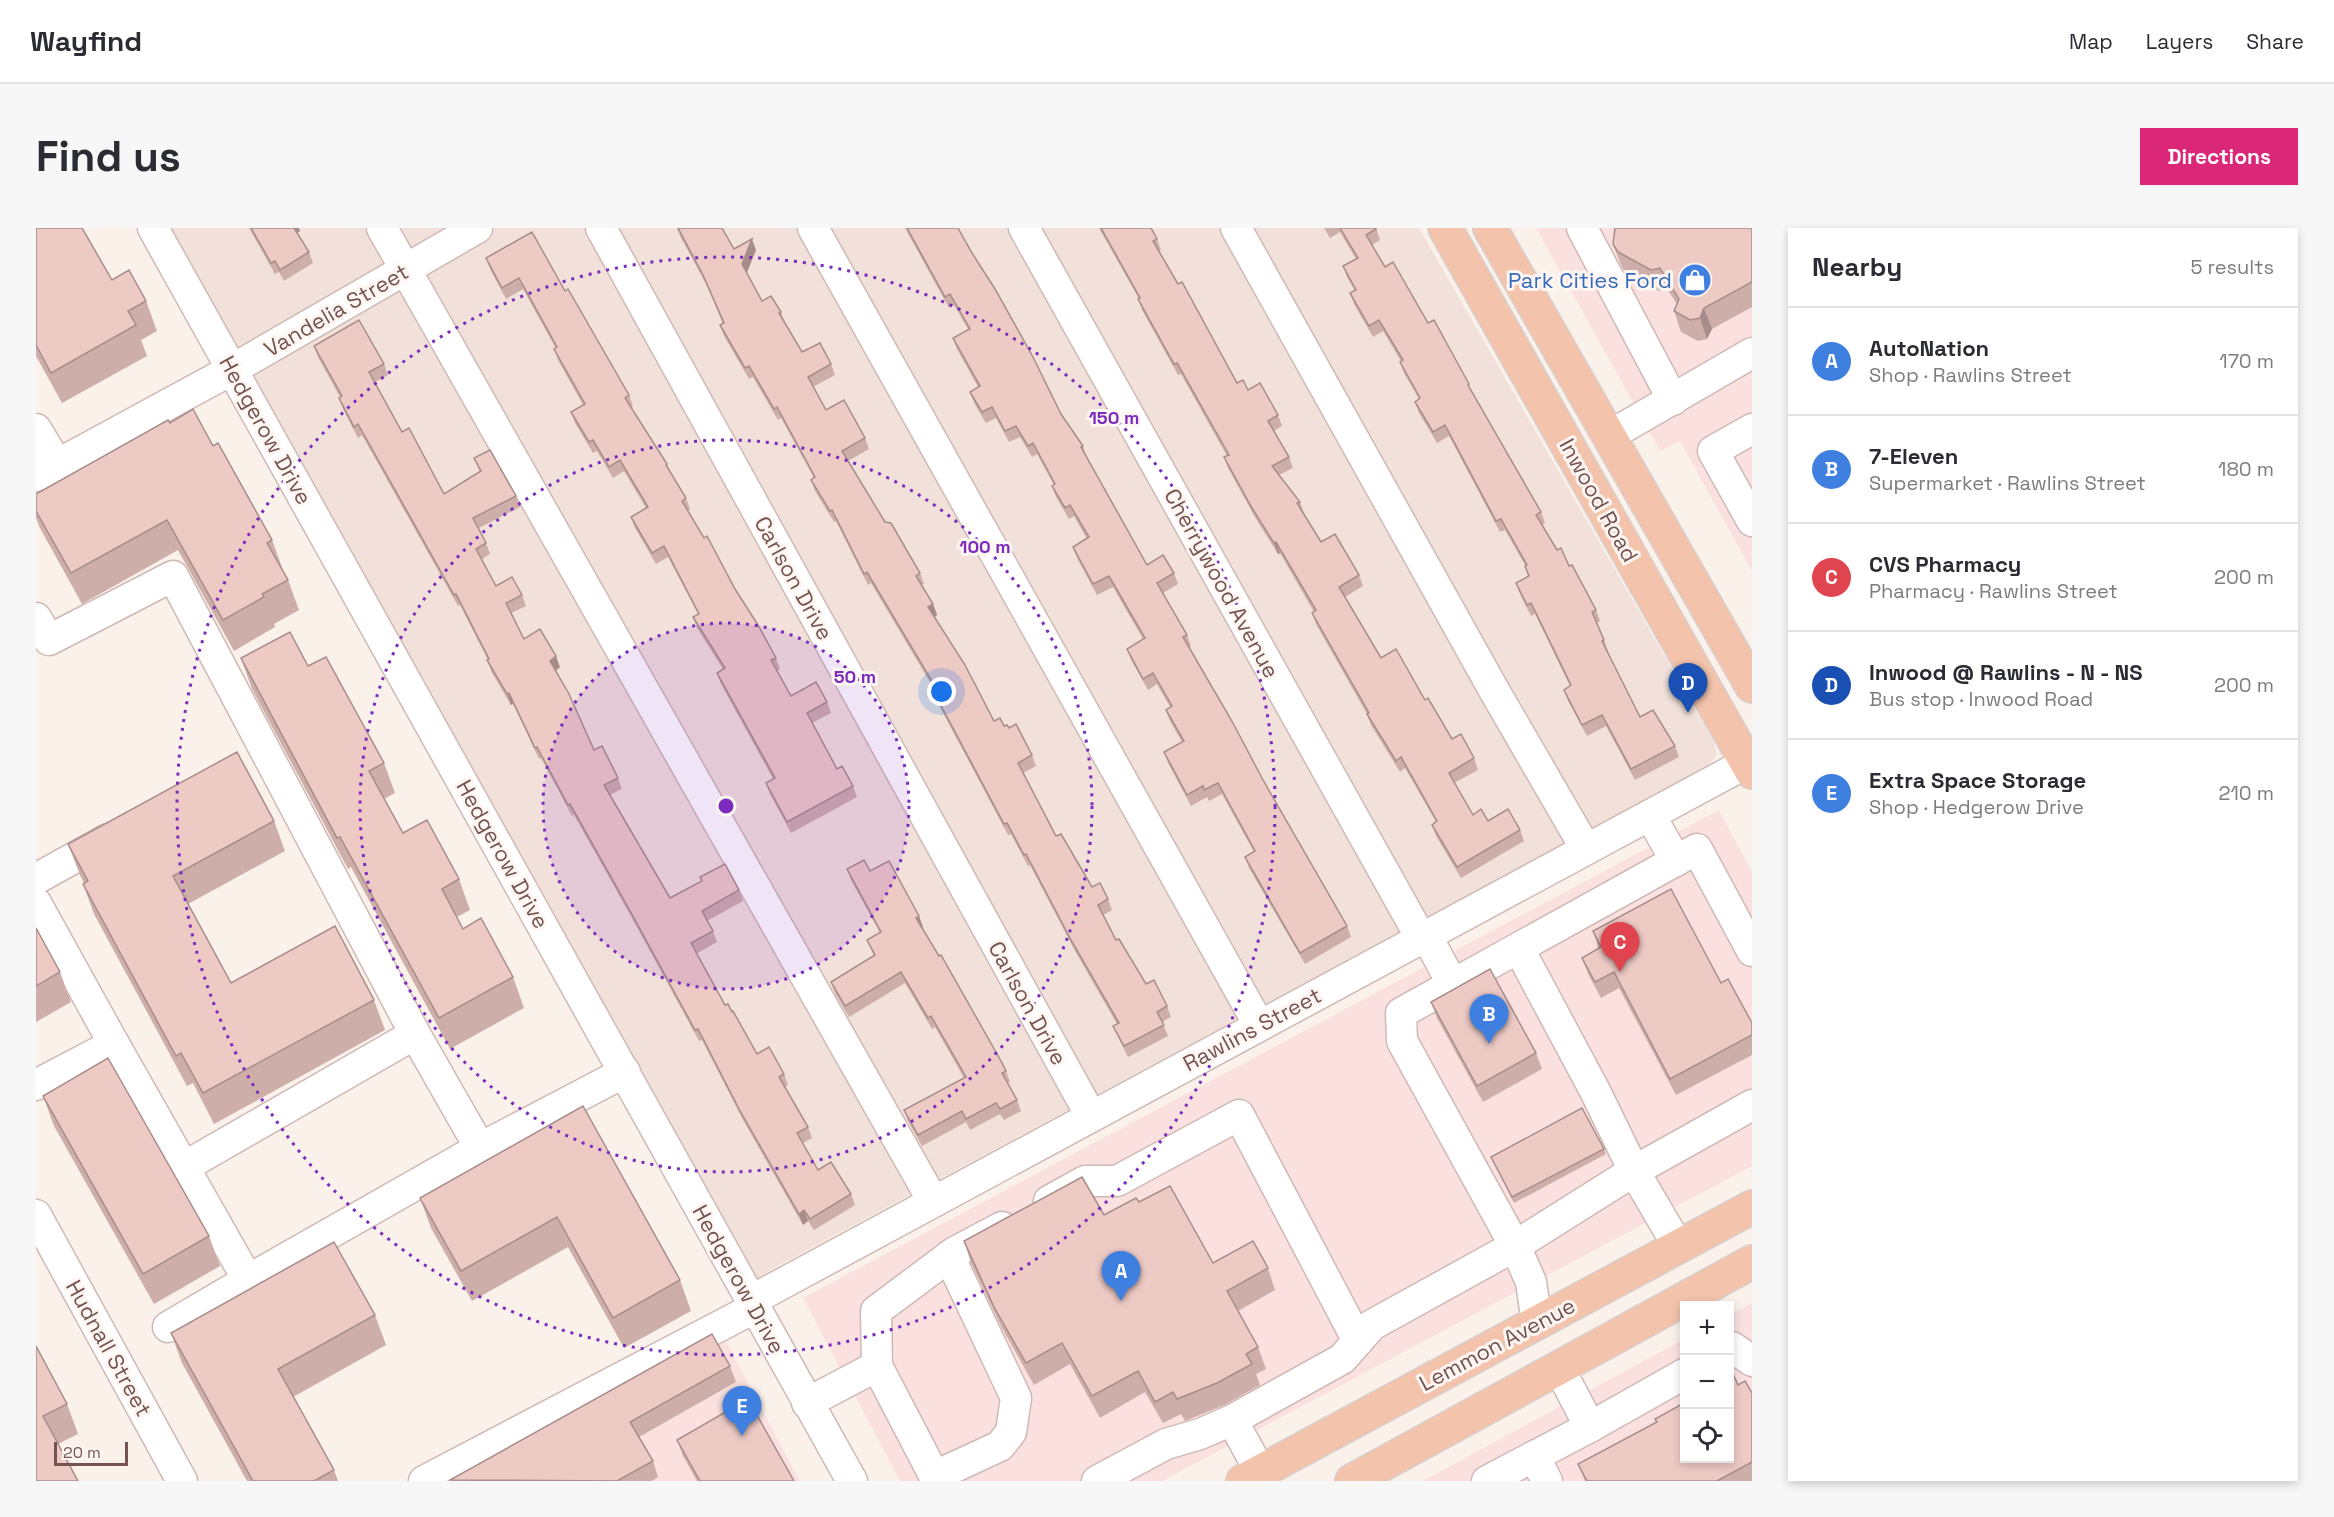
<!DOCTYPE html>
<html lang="en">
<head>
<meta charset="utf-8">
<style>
  :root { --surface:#fff; --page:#f7f7f7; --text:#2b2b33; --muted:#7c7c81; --line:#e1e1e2; --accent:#db2777 }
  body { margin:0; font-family:"Space Grotesk",sans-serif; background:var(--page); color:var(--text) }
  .controls { position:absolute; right:18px; bottom:18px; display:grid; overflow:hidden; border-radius:0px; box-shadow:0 3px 9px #0003 }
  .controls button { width:54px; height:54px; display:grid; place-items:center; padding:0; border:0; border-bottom:2px solid var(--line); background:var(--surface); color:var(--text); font:30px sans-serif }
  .scale { position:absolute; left:18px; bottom:15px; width:74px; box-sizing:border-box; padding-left:6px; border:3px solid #745350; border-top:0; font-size:16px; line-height:21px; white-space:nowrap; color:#745350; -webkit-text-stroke:4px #fef6f2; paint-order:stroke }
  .you { position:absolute; left:906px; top:464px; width:21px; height:21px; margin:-15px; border:4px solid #fff; border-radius:50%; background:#1a73e8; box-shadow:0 0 0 9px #1a73e833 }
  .badge { display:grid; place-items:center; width:39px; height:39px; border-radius:50%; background:var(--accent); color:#fff; font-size:20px; font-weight:700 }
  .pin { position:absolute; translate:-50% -50px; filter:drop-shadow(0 2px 3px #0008) }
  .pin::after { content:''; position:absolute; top:32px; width:21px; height:18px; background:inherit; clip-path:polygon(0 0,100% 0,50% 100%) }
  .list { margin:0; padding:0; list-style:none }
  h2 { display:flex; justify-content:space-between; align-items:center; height:78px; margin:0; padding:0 24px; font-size:26px }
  h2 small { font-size:20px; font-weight:400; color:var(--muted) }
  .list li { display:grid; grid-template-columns:39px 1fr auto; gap:18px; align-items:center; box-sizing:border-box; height:108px; padding:0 24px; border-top:2px solid var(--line) }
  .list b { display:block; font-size:22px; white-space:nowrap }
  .list p { margin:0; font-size:20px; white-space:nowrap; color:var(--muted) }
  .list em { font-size:20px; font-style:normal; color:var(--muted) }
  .icon { flex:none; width:33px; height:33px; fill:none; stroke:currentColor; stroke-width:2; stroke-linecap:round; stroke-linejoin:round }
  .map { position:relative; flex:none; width:1716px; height:1253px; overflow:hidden; border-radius:0px }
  header { display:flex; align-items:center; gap:36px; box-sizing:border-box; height:84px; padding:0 30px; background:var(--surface); border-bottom:2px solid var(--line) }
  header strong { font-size:28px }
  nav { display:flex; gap:33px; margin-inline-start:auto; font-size:21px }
  .intro { display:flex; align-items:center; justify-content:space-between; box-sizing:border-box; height:144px; padding:0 36px }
  h1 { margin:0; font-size:42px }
  .button { padding:15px 27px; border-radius:0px; background:var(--accent); color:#fff; font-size:21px; font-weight:700 }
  main { display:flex; gap:36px; padding:0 36px }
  aside { flex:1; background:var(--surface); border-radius:0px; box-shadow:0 3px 9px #0003 }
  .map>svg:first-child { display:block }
</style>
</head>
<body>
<header>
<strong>Wayfind</strong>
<nav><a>Map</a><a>Layers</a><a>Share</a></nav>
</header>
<div class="intro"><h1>Find us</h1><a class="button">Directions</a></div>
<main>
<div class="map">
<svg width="1716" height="1253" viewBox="0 0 1716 1253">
  <rect width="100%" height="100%" fill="#fbf1eb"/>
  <polygon fill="#f2e1da" points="102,0 1383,0 1678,514 1681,527 1672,538 738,1040 696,1067"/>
  <g fill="#fae1e0">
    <polygon points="1500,0 1716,0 1716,343 1644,213 1624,223"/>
    <polygon points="1683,582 1716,644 1716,938 1126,1253 864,1253 767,1070"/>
    <polygon points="1716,1075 1716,1253 1387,1253 1648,1111 1648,1230 1694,1230 1694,1087"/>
    <polygon points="686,1106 764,1253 410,1253"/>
  </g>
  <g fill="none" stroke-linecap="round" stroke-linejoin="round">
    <g stroke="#cfb9b4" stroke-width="33">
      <g id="minor">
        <polyline points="117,0 816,1253"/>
        <polyline points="346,0 897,973"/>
        <polyline points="565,0 1055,888"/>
        <polyline points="777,0 1223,797"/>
        <polyline points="988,0 1385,710"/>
        <polyline points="1200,0 1459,464 1550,621"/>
        <polyline points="1546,0 1637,172"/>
        <polyline points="0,201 21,236"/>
        <polyline points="1716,201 1677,223 1716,293"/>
        <polyline points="1573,208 1716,125"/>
        <polyline points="0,248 197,141 441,0"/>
        <polyline points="0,390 13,412 137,348 379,806 444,920 212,1052 78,816"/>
        <polyline points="1614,587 1640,633"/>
        <polyline points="0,651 72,611"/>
        <polyline points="0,675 78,816 0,857"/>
        <polyline points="1390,707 1417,757"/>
        <polyline points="444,920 589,844"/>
        <polyline points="148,939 379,806"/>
        <polyline points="1013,973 1049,953 1081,953 1203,887 1322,1113"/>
        <polyline points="0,987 146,1253"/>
        <polyline points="1642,1018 1598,943 1716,877"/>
        <polyline points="716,1072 1716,532"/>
        <polyline points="1501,1095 1495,1054 1479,1018 1366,813 1365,785 1661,621 1716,723"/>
        <polyline points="132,1099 212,1052"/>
        <polyline points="1696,1119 1716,1133"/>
        <polyline points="841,1138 840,1083 919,1024 966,999"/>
        <polyline points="771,1175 841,1138 901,1253"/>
        <polyline points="1554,1199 1648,1146"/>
        <polyline points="1498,1228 1511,1253"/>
        <polyline points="1224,1243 1196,1192 1306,1131 1336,1097 1479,1018 1598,943 1559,863 1483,721"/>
        <polyline points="899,1248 964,1218 975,1204 980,1170 913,1028"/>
        <polyline points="388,1253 720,1079"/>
        <polyline points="1061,1253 1130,1216 1164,1206 1196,1192"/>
        <polyline points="1451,1253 1554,1199 1523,1140"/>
      </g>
    </g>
    <g stroke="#d8cfce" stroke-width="36">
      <g id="major">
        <polyline points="1409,0 1716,544"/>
        <polyline points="1454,0 1716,458"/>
        <polyline points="1207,1253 1716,979"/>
        <polyline points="1316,1253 1716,1034"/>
      </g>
    </g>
    <use href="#minor" stroke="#fff" stroke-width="30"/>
    <use href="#major" stroke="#f3c3ab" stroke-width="33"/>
  </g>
  <g fill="#cdaea9">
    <polygon points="0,0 76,52 110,73 121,103 105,112 111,128 26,175 0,128"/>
    <polygon points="213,0 263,0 264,3 261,5 273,24 277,35 248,53 243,44 239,46"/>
    <polygon points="641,0 698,21 720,22 710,45 726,73 745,84 749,95 766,124 795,136 799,147 777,159 790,182 829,210 833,221 812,233 849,294 884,345 888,356 886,357 897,376 901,387 899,389 958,493 968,498 996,527 1000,538 987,545 1020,608 1056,659 1072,671 1076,682 1067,687 1080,712 1110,756 1131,778 1135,789 1126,794 1132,808 1092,829 1082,809 1077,798 1081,796 1039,723 994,637 992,638 975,606 972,607 898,468 894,457 895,456 835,355 832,357 800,293 798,294 779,263 775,252 778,250 745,190 742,192 717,149 713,151 688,108 684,97 687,96 671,58 644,8"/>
    <polygon points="869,0 922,0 1025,186 1047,218 1050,229 1111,337 1138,345 1142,356 1127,365 1151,407 1155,418 1153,419 1227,552 1311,698 1315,709 1269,736 1213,640 1209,629 1218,624 1186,566 1173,573 1171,569 1155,578 1132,535 1128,524 1146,514 1134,493 1130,482 1134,479 1121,456 1112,462 1095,432 1091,421 1107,411 1077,359 1061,367 1041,330 1037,319 1051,311 1038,288 1033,291 1020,269 1016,258 1018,257 1001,226 996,229 984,209 973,214 960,190 950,195 938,175 934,164 942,159 921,121 917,110 932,101 918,77 913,80"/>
    <polygon points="1063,0 1115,0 1121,11 1125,22 1123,23 1201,155 1212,162 1242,187 1246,198 1238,203 1253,229 1257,240 1243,247 1264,274 1268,285 1285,314 1323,347 1327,358 1309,369 1345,430 1389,472 1416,511 1438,530 1442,542 1418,555 1437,587 1452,593 1484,602 1488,613 1425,650 1400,608 1396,597 1400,594 1369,540 1364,544 1335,497 1331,486 1280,396 1276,385 1278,384 1244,325 1242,326 1220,291 1192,240 1188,229 1191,228 1145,146 1142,147 1106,82 1103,71"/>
    <polygon points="1288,0 1340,0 1344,12 1336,17 1349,39 1392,95 1437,167 1505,284 1509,295 1506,297 1521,322 1533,338 1560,382 1564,393 1561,395 1568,412 1572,423 1571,423 1604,489 1639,518 1643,529 1599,552 1570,498 1551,508 1532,473 1528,462 1534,458 1499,386 1495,388 1484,366 1480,355 1492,348 1489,337 1469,302 1464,304 1413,208 1401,215 1383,185 1379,174 1383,171 1368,145 1364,134 1365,133 1347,103 1337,109 1318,76 1314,65 1319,63 1311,49 1307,38 1320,31 1304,4 1294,10"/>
    <polygon points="1716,0 1716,79 1676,101 1671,111 1662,113 1645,104 1638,83 1641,76 1631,61 1623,63 1590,46 1585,37 1577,16"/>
    <polygon points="450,30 529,63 593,167 597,178 595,180 631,236 634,244 650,270 654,281 652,283 740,430 744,441 741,443 755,468 791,474 795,485 776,495 801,541 817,558 821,569 755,605 734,566 730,555 737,551 685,456 681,445 687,441 661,400 657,389 662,386 632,329 620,336 599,300 595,289 610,280 588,243 577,250 561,223 557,225 539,195 535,184 547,177 522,132 518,121 519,119 487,61 470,71 454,41"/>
    <polygon points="278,118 348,136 352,147 339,154 366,204 408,266 444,244 438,230 480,268 484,279 443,300 450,315 454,326 446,331 460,358 486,367 490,378 475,385 488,411 524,439 520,442 558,522 582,550 586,561 574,567 634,670 666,653 664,649 703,662 707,673 671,693 677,703 681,714 660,726 689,777 721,826 748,846 752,857 749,859 772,899 776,910 767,915 782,942 815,966 819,977 778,1002 772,993 767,997 707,892 666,812 663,813 597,692 538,587 536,588 505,530 503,531 477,476 475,477 455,443 452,432 424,377 422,378 326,207 322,210 307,181 303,170 304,169 282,129"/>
    <polygon points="134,195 177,218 236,312 247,342 252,352 263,382 238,396 239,399 198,423 142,322 46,376 4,300 0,290 0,266"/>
    <polygon points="205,430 272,438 348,535 359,565 348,571 367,605 423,651 434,682 421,689 427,701 477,749 488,780 414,821 315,639 312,641 216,461"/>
    <polygon points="238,593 249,623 152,676 195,755 338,772 349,802 178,896 157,855 151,858 58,686 47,656 48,655 44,647 32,616"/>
    <polygon points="811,641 834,643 887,699 886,700 970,843 974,854 971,855 981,872 985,883 968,892 964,886 934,902 930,894 886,918 872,893 868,882 928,850 899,799 896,801 869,755 813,789 799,765 795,754 838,728 831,712 844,705 815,652"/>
    <polygon points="0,700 24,744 35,774 0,794"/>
    <polygon points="1557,703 1685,755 1716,795 1716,827 1640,867 1583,760 1565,770 1552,746 1546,730 1563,721"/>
    <polygon points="1395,774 1500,825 1506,841 1447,874 1401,790"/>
    <polygon points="7,868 173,1008 184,1038 118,1076 18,898"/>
    <polygon points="547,878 644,1052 655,1083 588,1120 532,1019 436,1073 395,1000 384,970"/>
    <polygon points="1568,921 1570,926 1478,975 1455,929"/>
    <polygon points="1103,974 1177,1035 1232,1040 1239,1062 1202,1083 1222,1119 1230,1141 1220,1146 1224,1157 1188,1177 1149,1193 1145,1186 1127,1195 1109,1164 1064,1190 1034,1136 998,1157 966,1100 935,1035 928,1013 1068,987"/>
    <polygon points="339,1087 350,1117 257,1169 298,1242 302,1253 211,1253 146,1135 135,1105"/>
    <polygon points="0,1118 31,1176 42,1206 22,1216 0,1253"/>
    <polygon points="694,1138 700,1154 603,1209 617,1233 622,1249 616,1253 414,1253"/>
    <polygon points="1702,1157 1716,1165 1716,1253 1549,1253 1542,1236 1620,1194 1619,1191"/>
    <polygon points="641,1212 758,1253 661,1253 647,1228"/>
  </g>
  <g fill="#a78d8a">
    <polygon points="257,0 263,0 264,3 259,6"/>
    <polygon points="716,11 720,22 710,47 706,36"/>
    <polygon points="1668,80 1676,101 1671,111 1664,90"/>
    <polygon points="1240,314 1244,325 1242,326 1238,315"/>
    <polygon points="897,376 901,387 896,390 892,379"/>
    <polygon points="520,428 524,439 518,444 514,433"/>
    <polygon points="473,465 477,476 475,477 471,466"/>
    <polygon points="883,688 887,699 884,701 880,690"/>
    <polygon points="768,982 772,993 767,997 763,986"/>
  </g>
  <g fill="#eecac5" stroke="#a78d8a" stroke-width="1.5">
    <polygon points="0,0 46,0 76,52 93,42 110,73 92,83 100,97 15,145 0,117"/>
    <polygon points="215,0 258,0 273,24 244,42 239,33 235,35"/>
    <polygon points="642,0 686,0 698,21 716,11 706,36 726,73 735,68 745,84 743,85 766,124 784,115 795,136 772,149 790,182 808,172 829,210 806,223 849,294 855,295 884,345 880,348 897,376 892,379 929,437 958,493 964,490 968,498 971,497 973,500 980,496 996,527 982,535 1020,608 1025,606 1056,659 1064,655 1072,671 1062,677 1080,712 1083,711 1110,756 1118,752 1131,778 1121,784 1128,797 1088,818 1077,798 1083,795 1035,712 990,626 988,627 971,595 968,596 894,457 897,455 831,344 828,346 796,282 794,283 775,252 779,249 741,179 738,181 713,138 709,140 684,97 688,95 667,47"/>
    <polygon points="871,0 922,0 936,25 959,61 997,129 1025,186 1047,218 1045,219 1111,337 1127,327 1138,345 1121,355 1151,407 1147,409 1197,495 1227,552 1311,698 1264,725 1209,629 1219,623 1182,555 1168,562 1167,558 1151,567 1128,524 1148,513 1130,482 1136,478 1117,445 1107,451 1091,421 1109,410 1073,348 1057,356 1037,319 1053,309 1034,277 1029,280 1016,258 1019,256 997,215 992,218 980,198 969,203 956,179 946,184 934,164 944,158 917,110 934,101 914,66 909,69"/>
    <polygon points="1065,0 1115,0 1121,11 1117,13 1142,56 1146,54 1201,155 1207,152 1212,162 1224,155 1242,187 1232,193 1253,229 1236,238 1264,274 1261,275 1285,314 1299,306 1323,347 1303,359 1345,430 1360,421 1389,472 1392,470 1416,511 1425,506 1438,530 1413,545 1437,587 1445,581 1452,593 1472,581 1484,602 1421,639 1396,597 1401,593 1365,529 1360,533 1331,486 1333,485 1276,385 1280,382 1240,314 1238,315 1216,280 1188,229 1193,227 1141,135 1138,136 1102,71 1104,70"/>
    <polygon points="1304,0 1340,0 1340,1 1330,7 1349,39 1357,34 1392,95 1398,92 1433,156 1432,157 1505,284 1500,287 1521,322 1525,320 1533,338 1536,337 1560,382 1556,384 1568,412 1566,413 1604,489 1617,482 1639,518 1595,541 1566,487 1546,497 1528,462 1535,457 1495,375 1491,377 1480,355 1493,348 1489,338 1491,337 1465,291 1460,293 1409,197 1397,204 1379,174 1384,170 1364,134 1367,132 1343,92 1333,98 1314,65 1320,62 1307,38 1322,30"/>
    <polygon points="1579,0 1716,0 1716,54 1668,80 1664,90 1654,92 1638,83 1643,71 1624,40 1615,42 1582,24 1577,16"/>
    <polygon points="496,4 529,63 532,61 593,167 589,170 631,236 630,237 650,270 646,273 668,310 671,308 699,361 722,397 740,430 735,432 755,468 780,454 791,474 771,485 801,541 806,538 817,558 751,594 730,555 739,550 681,445 689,440 657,389 663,386 628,318 616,325 595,289 612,279 584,232 573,239 557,212 553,214 535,184 549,176 518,121 521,119 483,50 466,60 450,30"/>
    <polygon points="323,92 348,136 333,144 366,204 373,200 408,266 445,243 438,230 454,222 480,268 437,290 450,315 440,321 460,358 476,349 486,367 470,375 488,411 504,401 520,428 514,433 533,466 558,522 566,518 582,550 568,557 634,670 666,653 664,649 689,636 703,662 666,683 677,703 655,715 689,777 692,776 696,784 697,783 721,826 733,819 748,846 743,849 772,899 761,905 782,942 795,934 815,966 774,991 768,982 763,986 703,881 662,801 659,802 593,681 534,576 532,577 501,519 499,520 473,465 471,466 451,432 453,431 420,366 418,367 322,196 318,199 303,170 306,168 278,118"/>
    <polygon points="157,181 177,218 182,215 236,312 231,315 252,352 226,366 228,369 187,392 131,292 35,345 0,283 0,266 132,192 134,195"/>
    <polygon points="254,404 272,438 290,429 348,535 333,543 367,605 391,592 423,651 406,661 427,701 445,690 477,749 403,790 304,609 301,610 205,430"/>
    <polygon points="201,524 238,593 137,648 195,755 299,698 338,772 167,865 145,825 140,828 47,656 52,653 32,616"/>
    <polygon points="828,632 834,643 853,633 883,688 880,690 903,728 905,727 965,833 970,843 966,845 981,872 964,881 960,875 930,891 926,883 882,907 868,882 930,849 895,788 892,790 865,744 809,778 795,754 839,727 831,712 845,704 811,641"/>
    <polygon points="1635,661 1685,755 1692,751 1716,795 1716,807 1634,851 1578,744 1559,754 1546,730 1565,719 1557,703"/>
    <polygon points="0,700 24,744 0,758"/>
    <polygon points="1454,741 1500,825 1441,858 1395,774"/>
    <polygon points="72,830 173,1008 107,1046 7,868"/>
    <polygon points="547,878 644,1052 577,1090 521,989 425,1043 384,970"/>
    <polygon points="1546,880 1568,921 1476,969 1455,929"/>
    <polygon points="1046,949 1068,987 1100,970 1103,974 1134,958 1177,1035 1217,1013 1232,1040 1191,1063 1222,1119 1210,1126 1216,1136 1181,1155 1141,1171 1137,1164 1119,1174 1102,1143 1056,1168 1026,1115 990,1135 958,1079 928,1013"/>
    <polygon points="298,1014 339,1087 242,1141 298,1242 278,1253 217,1253 135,1105"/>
    <polygon points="676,1106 694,1138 594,1194 617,1233 581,1253 414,1252"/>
    <polygon points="0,1118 31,1176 7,1188 42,1253 0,1253"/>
    <polygon points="1698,1148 1702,1157 1709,1153 1716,1165 1716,1234 1681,1253 1551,1253 1542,1236 1621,1194 1619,1191 1648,1175 1648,1230 1694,1230 1694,1151"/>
    <polygon points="712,1171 758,1253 664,1253 641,1212"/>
  </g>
  <circle cx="690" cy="578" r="183" fill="#7b2cbf" fill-opacity=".12"/>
  <g fill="none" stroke="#7b2cbf" stroke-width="3" stroke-dasharray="3 6">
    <circle cx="690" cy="578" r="183"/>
    <circle cx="690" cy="578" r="366"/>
    <circle cx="690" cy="578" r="549"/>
  </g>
  <defs>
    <g id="shop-disc" transform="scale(1.725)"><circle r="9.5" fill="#3f7fe0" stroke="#fef6f2"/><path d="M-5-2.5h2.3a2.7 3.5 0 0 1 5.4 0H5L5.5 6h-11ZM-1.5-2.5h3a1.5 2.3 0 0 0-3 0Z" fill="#fff"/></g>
  </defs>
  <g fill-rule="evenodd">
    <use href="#shop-disc" x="1659" y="52"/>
  </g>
  <g text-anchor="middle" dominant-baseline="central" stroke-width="6" stroke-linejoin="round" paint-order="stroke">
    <g font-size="22" fill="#366cbe" stroke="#fef6f2" text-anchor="end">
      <text x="1636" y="52">Park Cities Ford</text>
    </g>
    <g font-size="22" fill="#745350" stroke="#fef6f2">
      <text transform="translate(300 82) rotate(-30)">Vandelia Street</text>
      <text transform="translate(230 202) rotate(61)">Hedgerow Drive</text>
      <text transform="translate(1563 272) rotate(61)">Inwood Road</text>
      <text transform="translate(758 350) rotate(61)">Carlson Drive</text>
      <text transform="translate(1186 355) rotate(61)">Cherrywood Avenue</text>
      <text transform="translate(467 626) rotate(61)">Hedgerow Drive</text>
      <text transform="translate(992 775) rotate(61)">Carlson Drive</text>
      <text transform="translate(1216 801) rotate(-28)">Rawlins Street</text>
      <text transform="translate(703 1051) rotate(61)">Hedgerow Drive</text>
      <text transform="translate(1461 1116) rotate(-28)">Lemmon Avenue</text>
      <text transform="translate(73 1120) rotate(61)">Hudnall Street</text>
    </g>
  </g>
  <circle cx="690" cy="578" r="9" fill="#7b2cbf" stroke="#fef6f2" stroke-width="3"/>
  <g font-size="18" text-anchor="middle" font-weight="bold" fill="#7b2cbf" stroke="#fef6f2" stroke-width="6" stroke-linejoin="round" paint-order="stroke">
    <text x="1078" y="196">150 m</text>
    <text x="949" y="325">100 m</text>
    <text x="819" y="455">50 m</text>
  </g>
</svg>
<div class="controls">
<button>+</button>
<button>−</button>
<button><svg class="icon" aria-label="locate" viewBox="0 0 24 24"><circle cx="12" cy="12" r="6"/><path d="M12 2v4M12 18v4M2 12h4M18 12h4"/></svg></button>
</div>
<div class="scale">20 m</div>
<div class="you"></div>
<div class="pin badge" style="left:1085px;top:1073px;background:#3f7fe0">A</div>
<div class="pin badge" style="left:1453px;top:816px;background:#3f7fe0">B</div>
<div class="pin badge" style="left:1584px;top:744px;background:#e0444e">C</div>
<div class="pin badge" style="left:1652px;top:485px;background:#1a4fb4">D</div>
<div class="pin badge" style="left:706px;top:1208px;background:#3f7fe0">E</div>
</div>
<aside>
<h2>Nearby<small>5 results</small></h2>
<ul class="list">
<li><span class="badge" style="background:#3f7fe0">A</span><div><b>AutoNation</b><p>Shop · Rawlins Street</p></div><em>170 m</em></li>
<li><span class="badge" style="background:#3f7fe0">B</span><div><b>7-Eleven</b><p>Supermarket · Rawlins Street</p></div><em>180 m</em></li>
<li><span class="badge" style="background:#e0444e">C</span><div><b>CVS Pharmacy</b><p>Pharmacy · Rawlins Street</p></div><em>200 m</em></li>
<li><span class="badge" style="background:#1a4fb4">D</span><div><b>Inwood @ Rawlins - N - NS</b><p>Bus stop · Inwood Road</p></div><em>200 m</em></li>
<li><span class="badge" style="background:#3f7fe0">E</span><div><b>Extra Space Storage</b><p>Shop · Hedgerow Drive</p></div><em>210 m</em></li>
</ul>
</aside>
</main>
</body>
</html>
